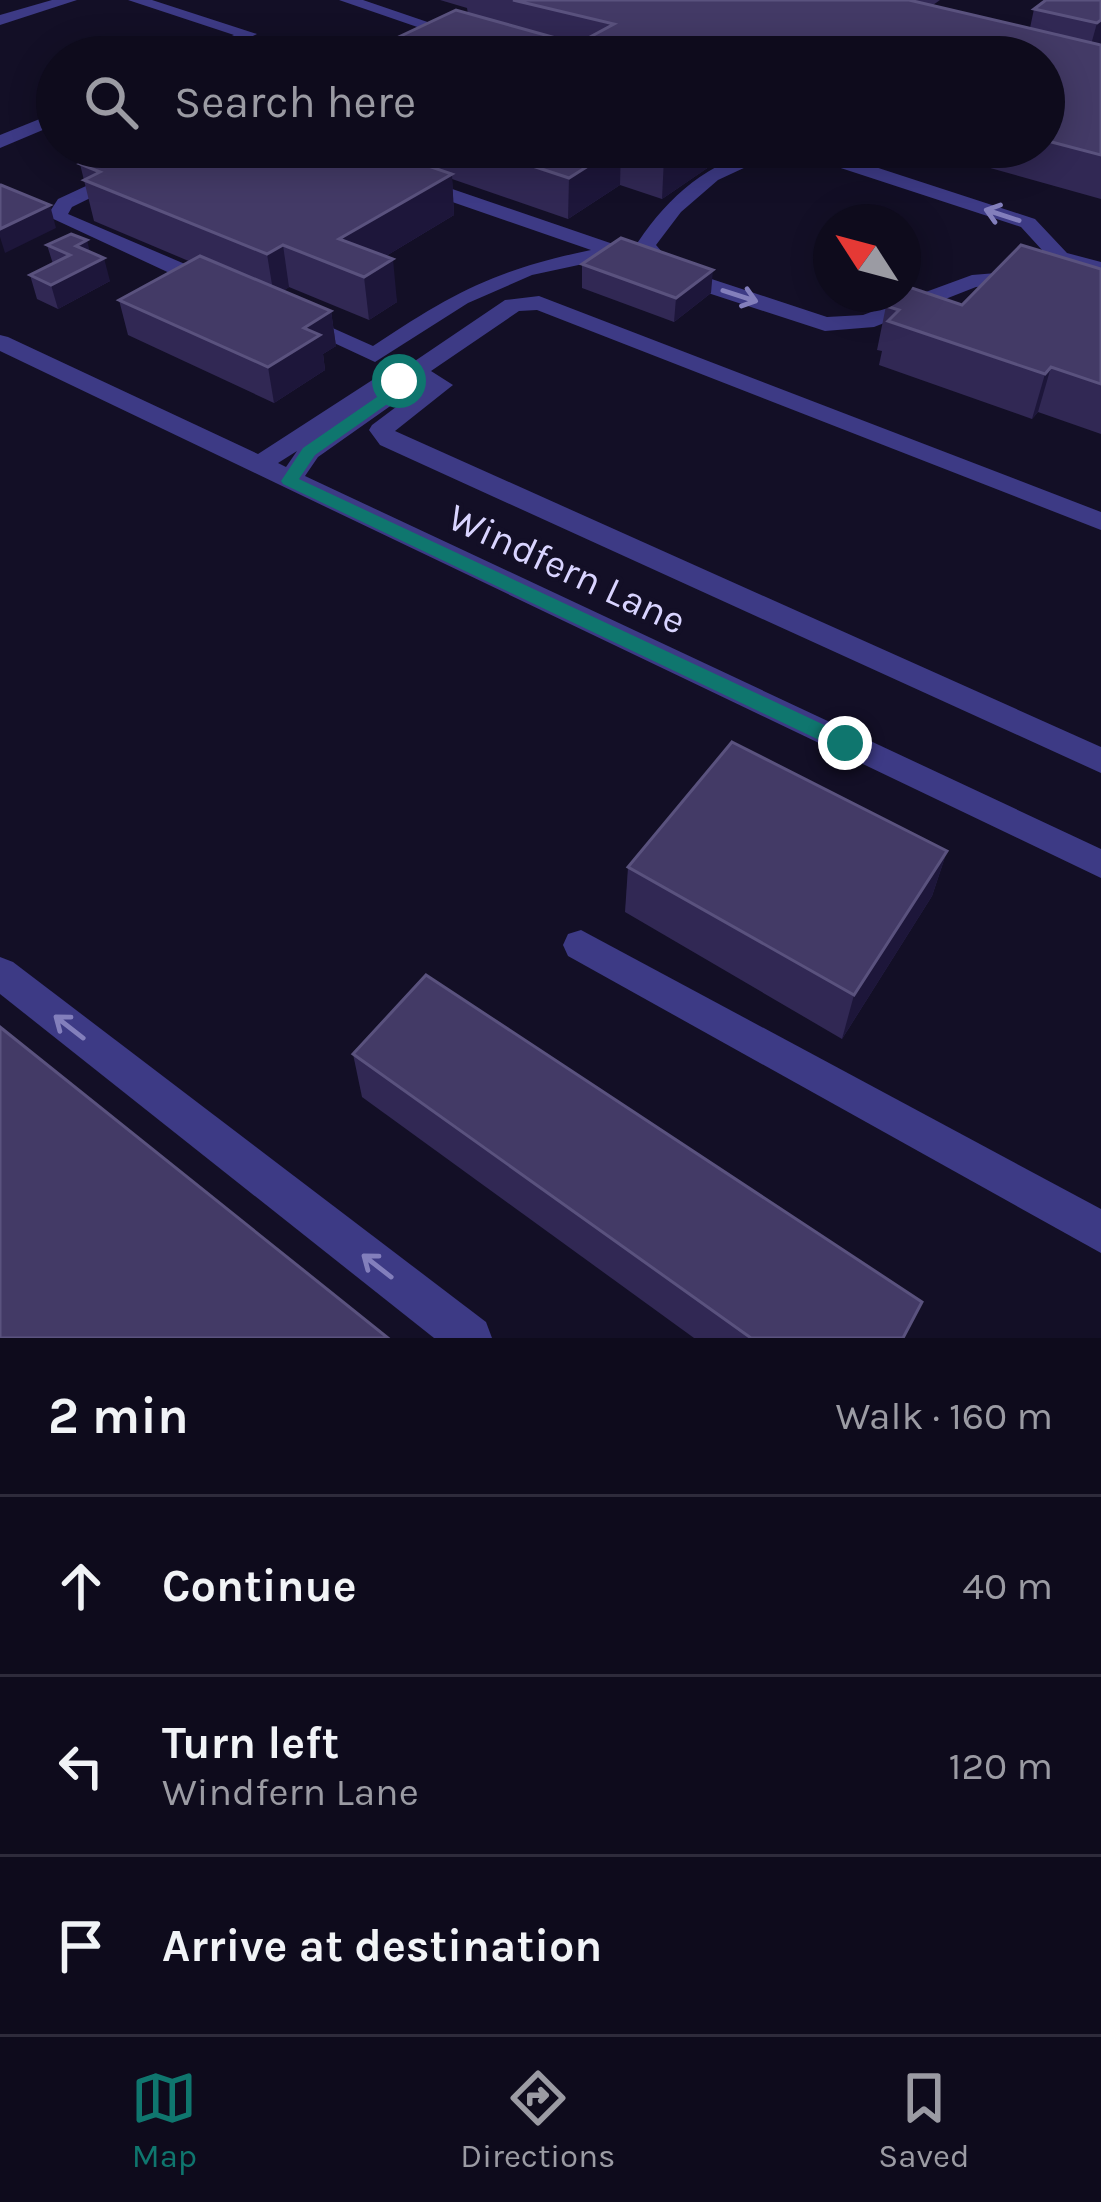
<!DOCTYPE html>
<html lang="en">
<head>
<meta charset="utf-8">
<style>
  :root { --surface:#0e0b1c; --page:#171425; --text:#f1f3f6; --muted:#9b9ba3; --line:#2e2b3b; --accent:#0f766e }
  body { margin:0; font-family:Karla,sans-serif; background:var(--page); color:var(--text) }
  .compass { position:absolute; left:813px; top:204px; width:108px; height:108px; border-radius:50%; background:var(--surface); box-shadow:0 6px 30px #0003; rotate:306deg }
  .stop { position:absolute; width:36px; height:36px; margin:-27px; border:9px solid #0f766e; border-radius:50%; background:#fff }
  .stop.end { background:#0f766e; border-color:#fff; box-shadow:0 3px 12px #0008 }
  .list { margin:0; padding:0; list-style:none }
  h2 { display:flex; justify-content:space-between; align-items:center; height:156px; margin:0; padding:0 48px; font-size:51px }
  h2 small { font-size:39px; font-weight:400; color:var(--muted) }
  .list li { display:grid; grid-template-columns:78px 1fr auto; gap:36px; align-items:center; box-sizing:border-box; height:180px; padding:0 48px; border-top:3px solid var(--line) }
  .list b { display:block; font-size:45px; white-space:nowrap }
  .list p { margin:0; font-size:39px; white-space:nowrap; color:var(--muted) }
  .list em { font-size:39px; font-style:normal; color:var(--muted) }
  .icon { flex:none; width:66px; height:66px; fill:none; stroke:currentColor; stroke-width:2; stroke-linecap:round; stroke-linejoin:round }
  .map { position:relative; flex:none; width:1101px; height:1338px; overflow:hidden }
  .search { position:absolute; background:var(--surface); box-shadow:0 6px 30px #0003; left:36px; right:36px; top:36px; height:132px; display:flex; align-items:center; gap:30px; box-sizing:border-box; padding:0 42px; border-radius:66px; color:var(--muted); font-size:45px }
  .sheet { height:696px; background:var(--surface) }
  nav { display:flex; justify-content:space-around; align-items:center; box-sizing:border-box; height:168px; border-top:3px solid var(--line); background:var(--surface); font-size:33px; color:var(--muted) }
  nav a { display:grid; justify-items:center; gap:6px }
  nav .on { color:var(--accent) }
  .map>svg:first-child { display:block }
</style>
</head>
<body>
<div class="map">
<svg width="1101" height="1338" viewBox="0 0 1101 1338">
  <rect width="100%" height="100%" fill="#130f26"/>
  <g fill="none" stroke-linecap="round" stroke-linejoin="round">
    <g fill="#3d3a85" fill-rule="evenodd">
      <polygon points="52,0 77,0 0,25 0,15"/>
      <polygon points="128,0 152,0 257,34 209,57 187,57 234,35"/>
      <polygon points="339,0 363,0 448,29 392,57 370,57 426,30"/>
      <polygon points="57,112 57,124 0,148 0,135"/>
      <polygon points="170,147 194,147 72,207 68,214 220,279 220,289 204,289 47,216 58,199"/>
      <path d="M769,147h45l221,72 32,34 34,9v12l-48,-12 -32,-35 -220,-72 -40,5 -43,20 -37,32 -25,33 19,22 152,50 36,-2 109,-40 48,-4 81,19v14l-81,-21 -44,4 -102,40 -49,4 -166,-54 -20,-25 -107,23 -64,28 -93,59 -86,-40 11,-7 8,2 65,29c81,-54 122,-76 218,-96l-182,-63v-8h14l193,66 22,-3c32,-48 73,-82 131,-95z"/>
      <path d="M539,296l562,216v18l-564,-220 -18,1 -88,60 22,14 -58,46 706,316v26l-721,-328 -11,-15 3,-5 52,-39 -15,-7 -3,16 -88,62 -13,19 796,373v29l-1101,-527v-16l8,2 250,117 119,-77 28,-2 1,-8 99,-67zM297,451l-11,16 -8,-4z"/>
      <polygon points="581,930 1101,1209 1101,1253 568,956 563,945 568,934"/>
      <polygon points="0,957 13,962 486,1322 492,1338 434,1338 0,994"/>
    </g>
  </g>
  <g fill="#312854">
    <polygon points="440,0 940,0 933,5 920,3 1030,28 1034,9 1101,0 1101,42 1099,44 1101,45 1101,199 915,147 1044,147 1044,57 356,57 468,14 467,8"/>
    <polygon points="118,147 738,147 662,199 620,185 568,219 452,179 454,215 386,256 397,302 369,320 289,287 283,291 331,311 336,346 323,354 325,370 274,403 128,335 119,300 191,262 94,221 80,164"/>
    <polygon points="47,245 90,252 110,281 58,309 37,299 30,275 53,264"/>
    <polygon points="582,264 711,293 674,322 582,288"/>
    <polygon points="1101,269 1101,434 1038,412 1032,419 879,365 882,351 877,350 886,306 962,305"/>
    <polygon points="947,851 932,896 842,1039 625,912 628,867"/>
    <polygon points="353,1054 903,1338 694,1338 362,1097"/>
  </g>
  <g fill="#1d163a">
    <polygon points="1101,20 1101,42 1089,52 1097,23"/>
    <polygon points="392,147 398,147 401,184 384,151"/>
    <polygon points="618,147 621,147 620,185 568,219 569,178"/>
    <polygon points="682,147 738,147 662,199 664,158"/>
    <polygon points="452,174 454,215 356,274 339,239"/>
    <polygon points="50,205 56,228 5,253 0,237 0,229"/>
    <polygon points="87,240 93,264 104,258 110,281 58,309 51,285 76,246"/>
    <polygon points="283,245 289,287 274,297 267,254"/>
    <polygon points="393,259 397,302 369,320 364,277"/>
    <polygon points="713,270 711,293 674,322 676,298"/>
    <polygon points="331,311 336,346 323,354 325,370 274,403 268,367 304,328"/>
    <polygon points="1051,367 1038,412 1032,419 1045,374"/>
    <polygon points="947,851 932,896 842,1039 854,995"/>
  </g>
  <g fill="#433a66" stroke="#5a527e" stroke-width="3">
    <polygon points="513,0 909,0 1101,45 1101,155 1044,140 1044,57 356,57 456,10 577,44 614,24"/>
    <polygon points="1046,0 1101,0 1101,20 1097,23 1034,9"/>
    <polygon points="118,147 392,147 384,151 452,174 339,239 393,259 364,277 283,245 267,254 84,180 100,172 80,164"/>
    <polygon points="475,147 618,147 569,178"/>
    <polygon points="628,147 682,147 664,158"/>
    <polygon points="0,185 1,185 50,205 0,229"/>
    <polygon points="71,234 87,240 76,246 104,258 51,285 30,275 70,255 47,245"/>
    <polygon points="621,238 713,270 676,298 582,264"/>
    <polygon points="1021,245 1101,269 1101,384 1051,367 1045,374 888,321 899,310 886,306 898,294 903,294 903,290 906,286 962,305"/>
    <polygon points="200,256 331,311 304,328 320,335 268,367 119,300"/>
    <polygon points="732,742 947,851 854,995 628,867"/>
    <polygon points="426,975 922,1302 903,1338 751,1338 353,1054"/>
    <polygon points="0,1027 388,1338 0,1338"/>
  </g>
  <defs><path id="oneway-shaft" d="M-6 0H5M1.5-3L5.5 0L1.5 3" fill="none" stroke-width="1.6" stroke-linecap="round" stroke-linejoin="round" transform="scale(3)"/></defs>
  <g stroke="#837fbc">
    <use href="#oneway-shaft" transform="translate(1002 215) rotate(-162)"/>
    <use href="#oneway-shaft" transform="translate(740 296) rotate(18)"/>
    <use href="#oneway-shaft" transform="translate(69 1027) rotate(-142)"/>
    <use href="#oneway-shaft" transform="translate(377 1266) rotate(-142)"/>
  </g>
  <polygon fill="#0f766e" points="394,378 407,381 403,393 315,455 299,479 852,738 852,749 838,749 283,484 281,481 303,448 390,388"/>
  <g text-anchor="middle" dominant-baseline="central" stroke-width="9" stroke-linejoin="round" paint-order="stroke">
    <g font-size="39" fill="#d9d4ff" stroke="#130f26">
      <text transform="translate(567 569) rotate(25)">Windfern Lane</text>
    </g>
  </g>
</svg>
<svg class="compass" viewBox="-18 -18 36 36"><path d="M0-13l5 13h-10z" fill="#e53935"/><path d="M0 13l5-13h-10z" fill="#9b9ba3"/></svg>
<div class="stop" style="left:399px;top:381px"></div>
<div class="stop end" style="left:845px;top:743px"></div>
<div class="search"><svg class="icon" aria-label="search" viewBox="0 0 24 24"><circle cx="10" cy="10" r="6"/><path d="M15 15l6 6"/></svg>Search here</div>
</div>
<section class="sheet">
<h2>2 min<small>Walk · 160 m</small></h2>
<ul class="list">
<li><svg class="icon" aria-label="ahead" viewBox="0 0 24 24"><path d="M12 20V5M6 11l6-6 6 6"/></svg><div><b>Continue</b></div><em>40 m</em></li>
<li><svg class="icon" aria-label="left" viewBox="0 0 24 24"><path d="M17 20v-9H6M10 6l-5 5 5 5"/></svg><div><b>Turn left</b><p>Windfern Lane</p></div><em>120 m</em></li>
<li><svg class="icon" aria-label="arrive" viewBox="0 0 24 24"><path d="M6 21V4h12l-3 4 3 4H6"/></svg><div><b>Arrive at destination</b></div></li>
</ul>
</section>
<nav>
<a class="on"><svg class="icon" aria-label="map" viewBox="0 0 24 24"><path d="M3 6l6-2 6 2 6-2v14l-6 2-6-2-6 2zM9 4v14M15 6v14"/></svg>Map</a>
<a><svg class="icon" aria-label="directions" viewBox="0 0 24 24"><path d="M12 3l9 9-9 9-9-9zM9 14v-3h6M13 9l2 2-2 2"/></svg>Directions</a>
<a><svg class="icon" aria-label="saved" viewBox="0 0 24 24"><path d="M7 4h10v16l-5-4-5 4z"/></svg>Saved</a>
</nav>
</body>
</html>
